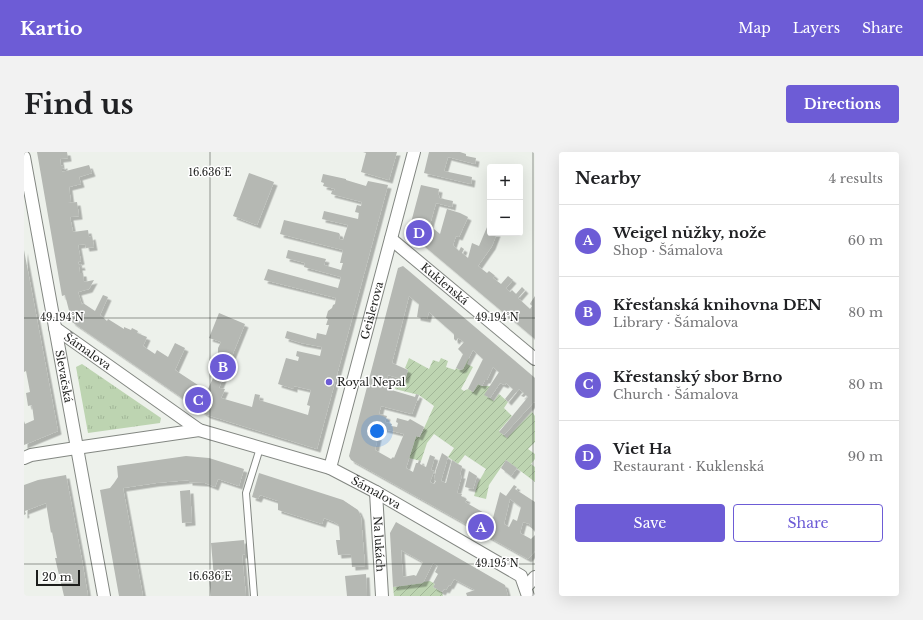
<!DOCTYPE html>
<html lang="en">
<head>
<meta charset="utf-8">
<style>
  :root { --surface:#fff; --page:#f2f2f2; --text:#202124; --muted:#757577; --line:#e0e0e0; --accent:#6d5cd6 }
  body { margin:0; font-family:"Libre Baskerville",serif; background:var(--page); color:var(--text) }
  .controls { position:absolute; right:12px; top:12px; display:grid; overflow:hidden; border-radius:4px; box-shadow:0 4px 16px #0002 }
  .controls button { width:36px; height:36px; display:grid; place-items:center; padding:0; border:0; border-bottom:1px solid var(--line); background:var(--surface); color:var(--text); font:20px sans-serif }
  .scale { position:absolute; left:12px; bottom:10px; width:44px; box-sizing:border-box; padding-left:4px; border:2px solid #1d1e1c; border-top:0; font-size:11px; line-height:14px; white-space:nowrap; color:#1d1e1c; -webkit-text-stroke:3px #fff; paint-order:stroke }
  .you { position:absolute; left:353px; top:279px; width:14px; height:14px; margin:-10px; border:3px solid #fff; border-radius:50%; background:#1a73e8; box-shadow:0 0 0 6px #1a73e833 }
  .badge { display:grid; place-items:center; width:26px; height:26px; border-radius:50%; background:var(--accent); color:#fff; font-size:13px; font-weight:700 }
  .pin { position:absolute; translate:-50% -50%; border:2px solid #fff; box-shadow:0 1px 4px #0006 }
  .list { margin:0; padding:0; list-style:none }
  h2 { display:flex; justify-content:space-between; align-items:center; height:52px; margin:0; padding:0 16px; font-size:17px }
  h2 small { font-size:13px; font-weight:400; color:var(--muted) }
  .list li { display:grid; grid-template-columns:26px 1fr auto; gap:12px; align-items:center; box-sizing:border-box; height:72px; padding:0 16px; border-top:1px solid var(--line) }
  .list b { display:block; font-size:15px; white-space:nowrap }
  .list p { margin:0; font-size:13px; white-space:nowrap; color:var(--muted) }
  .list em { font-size:13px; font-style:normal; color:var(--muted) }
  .actions { display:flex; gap:8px; padding:12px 16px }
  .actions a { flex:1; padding:9px 0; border:1px solid var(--accent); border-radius:4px; text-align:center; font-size:14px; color:var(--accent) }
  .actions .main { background:var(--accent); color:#fff }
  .map { position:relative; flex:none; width:511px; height:444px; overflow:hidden; border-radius:4px }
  header { display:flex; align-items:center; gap:24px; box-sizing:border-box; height:56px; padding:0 20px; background:var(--accent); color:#fff }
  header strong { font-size:19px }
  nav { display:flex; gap:22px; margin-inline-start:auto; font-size:14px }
  .intro { display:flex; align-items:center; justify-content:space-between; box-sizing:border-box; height:96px; padding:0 24px }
  h1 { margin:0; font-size:28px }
  .button { padding:10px 18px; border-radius:4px; background:var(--accent); color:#fff; font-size:14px; font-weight:700 }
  main { display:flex; gap:24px; padding:0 24px }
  aside { flex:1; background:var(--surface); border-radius:4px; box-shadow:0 4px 16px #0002 }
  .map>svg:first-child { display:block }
</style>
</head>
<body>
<header>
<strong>Kartio</strong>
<nav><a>Map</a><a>Layers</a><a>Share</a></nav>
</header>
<div class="intro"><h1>Find us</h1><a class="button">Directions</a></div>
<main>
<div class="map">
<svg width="511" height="444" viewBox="0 0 511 444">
  <defs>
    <pattern id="grass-tufts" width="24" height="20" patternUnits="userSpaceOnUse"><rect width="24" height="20" fill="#bdd4b1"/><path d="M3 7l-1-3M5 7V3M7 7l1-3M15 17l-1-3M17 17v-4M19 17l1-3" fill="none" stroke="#a2b698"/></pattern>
    <pattern id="garden-furrows" width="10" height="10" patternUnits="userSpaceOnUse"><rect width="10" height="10" fill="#bdd4b1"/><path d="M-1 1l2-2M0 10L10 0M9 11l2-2" fill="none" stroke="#a2b698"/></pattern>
    <filter id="shadow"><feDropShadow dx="3.5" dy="3.5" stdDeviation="0" flood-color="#0004"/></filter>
  </defs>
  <rect width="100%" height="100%" fill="#edf1eb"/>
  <polygon fill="url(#grass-tufts)" points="58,212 137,266 136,271 64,281 52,215"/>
  <g fill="url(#garden-furrows)">
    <polygon points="385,206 405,217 409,208 415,210 417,206 424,209 422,215 431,218 432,216 436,218 439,217 444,206 445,207 443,212 449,215 437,237 440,239 444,237 449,240 454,232 458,234 466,234 461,243 470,249 475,242 484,250 480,256 488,264 475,279 483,286 508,260 511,264 511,290 504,297 511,302 511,307 507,312 511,315 511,330 482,308 465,333 462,347 450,344 454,331 462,317 441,303 434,312 424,305 430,296 410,282 403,291 397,309 385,306 392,284 396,285 410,254 395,243 371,237 375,226 381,228 384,218 381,216"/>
    <polygon points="406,429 411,432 409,435 418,440 419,444 370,444 369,435"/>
  </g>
  <g fill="#b5b8b3" fill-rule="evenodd" filter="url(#shadow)">
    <polygon points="13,0 43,0 44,6 36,7 37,14 40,13 40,16 38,17 38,20 65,13 68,21 55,25 57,32 45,35 47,50 44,51 53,50 55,64 46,65 49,80 64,78 65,85 68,84 70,95 62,96 61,92 54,93 57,109 54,110 55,113 57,112 58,115 55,115 56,121 59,121 60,130 70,128 65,137 54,140 58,153 59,151 71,159 79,143 84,145 76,163 83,169 84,167 100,177 100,175 107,178 108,176 114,179 113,181 123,185 119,194 131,202 133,198 144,205 151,191 161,196 151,218 183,239 191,222 186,220 194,203 194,196 197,190 185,186 195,161 221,172 195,236 201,237 197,246 228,255 231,242 236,243 235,248 284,263 286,254 283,253 287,238 270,234 270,237 254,232 262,206 274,209 275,205 272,204 273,199 296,204 298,195 277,191 261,186 263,179 292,187 293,181 302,183 305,173 302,173 304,167 302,166 304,159 308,156 309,153 311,152 312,146 240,128 244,117 314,136 317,125 280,115 281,111 262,106 264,98 302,107 300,113 317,118 319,111 316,111 319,98 256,82 260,68 315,81 316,83 315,87 319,88 324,73 298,67 300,59 334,67 335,61 331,60 333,53 337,54 338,50 307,42 308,39 310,39 311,37 299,34 300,31 297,30 299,22 322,27 322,28 342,34 344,29 364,33 293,297 183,263 48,170 41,143 38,144"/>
    <polygon points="339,0 373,0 365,28 337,20 342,1"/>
    <polygon points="405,0 436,0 442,2 442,4 452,6 451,12 424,5 420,19 448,25 447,32 400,21"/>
    <polygon points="225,21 250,30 233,73 209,64"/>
    <polygon points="397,33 415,37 414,43 416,43 415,46 429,49 428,55 412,51 405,76 410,77 416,82 423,57 436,61 444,65 435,85 432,84 429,93 435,99 437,95 440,97 438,101 444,106 448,91 455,94 466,68 466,81 473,81 468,94 454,114 463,121 465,119 469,122 471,124 469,126 477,132 484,124 489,128 482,136 486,140 488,138 492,142 498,135 501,138 494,146 506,157 508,154 506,152 507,150 511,144 511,187 386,82 385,78"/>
    <polygon points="0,98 34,279 0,293 0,269 1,272 10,268 8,253 4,254 2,241 6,240 2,219 0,220"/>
    <path d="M379,114l132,112v25l-1,-1 -30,33 -5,-3 29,-35 -2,-2 -2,2 -3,-1 3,-3 -5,-4 -11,13 -3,-3 8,-10 -7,-6 -1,2 -5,-2 -10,15 -6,-3 15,-23 -6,-5 -6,13h-2l-3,6 -4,-2 -5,8 -5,-3 15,-30 -10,-9 -10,19 -3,1 -4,-2 7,-14 -5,-5 6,-7 -6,-4 -2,3 -2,-2v-5l-25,-22 -2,7 -10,-2 2,-13 -10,-8 -17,67 16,7 -3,10 -17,-5 -3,13 30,9 1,-3 3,1 -7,19 -31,-8 -2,8 8,2 -2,6 7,2 -1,2 6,1 1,-4 -2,-1 1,-4 11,3 2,-2 14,8 -5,10 -3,-1 -10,32 7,4 3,-9h2l1,-3 2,1 -1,3 6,3 4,-12 5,2 -4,13 3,1 -4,11 4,2 2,-3 -2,-1 2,-10 6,-17 6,4 -7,24 5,2 6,-23 6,4 4,2 -2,9h2l-5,18 5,1 -1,2 6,3 -2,3 28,16 7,-26 6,4 8,-11 3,2 -2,2 20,13v29l-6,-5 1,-2 -7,-2 -3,11 11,6 4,-4v16l-7,8 -177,-99 -2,-4 49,-188zM356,276l24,6 -10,24 -1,-1 -2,2 -16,-9zM486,347l11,8 -4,14 -4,-2 -4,8 -5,-3z"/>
    <polygon points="162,304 185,306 220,317 215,334 194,327 191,335 181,331 165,330 165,328 132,331 99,336 119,444 95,444 76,338 86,336 90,331 94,325 93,314"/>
    <polygon points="482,308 493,316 487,324 477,316"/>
    <polygon points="445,319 453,324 449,337 441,335"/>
    <polygon points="235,321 319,348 334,358 337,365 341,414 328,415 327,402 314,403 312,388 316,388 315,373 310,370 300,366 298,372 254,358 254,349 236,343 234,347 228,345"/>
    <polygon points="42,323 58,408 64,444 40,444 31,406 33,406 28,380 27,381 22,351 1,359 2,362 0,363 0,333 14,328"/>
    <polygon points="166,338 168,370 158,371 156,339"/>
    <path d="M372,370l109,63 3,11h-41l-1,-3 9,-3 -21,-11 -4,7 -1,-1 -3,5 -2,-1 -2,3 -9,-5 2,-3 -2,-1 5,-9 -3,-2 3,-6 -5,-3 -10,20 -30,4 -3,-54zM377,398l22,12 -7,14 -2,-1 -11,2z"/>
    <polygon points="220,388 221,402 218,403 222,444 187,444 185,427 190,426 187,391"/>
    <polygon points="342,422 343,444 323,444 321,424"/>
  </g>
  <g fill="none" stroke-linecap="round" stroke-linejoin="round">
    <g stroke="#838782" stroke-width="8">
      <polyline id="lane" points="230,444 222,341 236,296"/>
    </g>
    <g stroke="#838782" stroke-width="14">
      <g id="street">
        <path id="s1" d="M0,5l80,439"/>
        <path id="s2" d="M367,87l144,120"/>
        <path id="s3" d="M31,176l144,102 131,38 46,24 145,84 7,20"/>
        <polyline points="0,306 7,303 52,296 175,278"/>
        <path id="s4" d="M306,316l84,-316"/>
        <path id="s5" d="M352,340l6,104"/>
        <polyline points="502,435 511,425"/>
      </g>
    </g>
    <use href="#lane" stroke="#fff" stroke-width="6"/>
    <use href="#street" stroke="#fff" stroke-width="12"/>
  </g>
  <path fill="none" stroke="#1d1e1c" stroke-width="1" stroke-opacity="0.45" d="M186,0v444M509,0v444M0,166h511M0,412h511"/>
  <circle fill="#6d5cd6" stroke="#fff" stroke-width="1.5" cx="305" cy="230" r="4"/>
  <g text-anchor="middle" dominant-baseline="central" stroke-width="3" stroke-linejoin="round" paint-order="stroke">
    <g font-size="11" fill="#1d1e1c" stroke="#fff">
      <text stroke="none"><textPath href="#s2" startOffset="70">Kuklenská</textPath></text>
      <text stroke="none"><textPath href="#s4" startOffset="163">Geislerova</textPath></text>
      <text stroke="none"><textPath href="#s3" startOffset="40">Šámalova</textPath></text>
      <text stroke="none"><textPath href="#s1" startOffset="223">Slevačská</textPath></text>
      <text stroke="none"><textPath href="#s3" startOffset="365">Šámalova</textPath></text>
      <text stroke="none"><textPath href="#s5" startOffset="52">Na lukách</textPath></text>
    </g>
    <g font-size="11" fill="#1d1e1c" stroke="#fff" text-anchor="start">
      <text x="313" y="230">Royal Nepal</text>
    </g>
  </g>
  <g font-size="10" text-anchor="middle" fill="#1d1e1c" stroke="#fff" stroke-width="3" stroke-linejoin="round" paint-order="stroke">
    <text x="186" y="24">16.636°E</text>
    <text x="473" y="169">49.194°N</text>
    <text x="38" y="169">49.194°N</text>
    <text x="473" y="415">49.195°N</text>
    <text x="186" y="428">16.636°E</text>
  </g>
</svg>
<div class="controls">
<button>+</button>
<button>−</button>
</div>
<div class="scale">20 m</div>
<div class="you"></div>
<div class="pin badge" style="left:457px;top:375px">A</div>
<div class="pin badge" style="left:199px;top:215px">B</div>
<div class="pin badge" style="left:174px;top:248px">C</div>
<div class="pin badge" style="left:395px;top:81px">D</div>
</div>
<aside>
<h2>Nearby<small>4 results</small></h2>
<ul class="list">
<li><span class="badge">A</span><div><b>Weigel nůžky, nože</b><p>Shop · Šámalova</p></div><em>60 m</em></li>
<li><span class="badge">B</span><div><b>Křesťanská knihovna DEN</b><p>Library · Šámalova</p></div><em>80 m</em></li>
<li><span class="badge">C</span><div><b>Křestanský sbor Brno</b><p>Church · Šámalova</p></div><em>80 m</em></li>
<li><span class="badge">D</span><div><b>Viet Ha</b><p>Restaurant · Kuklenská</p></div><em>90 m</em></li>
</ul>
<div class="actions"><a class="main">Save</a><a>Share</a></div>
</aside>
</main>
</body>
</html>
